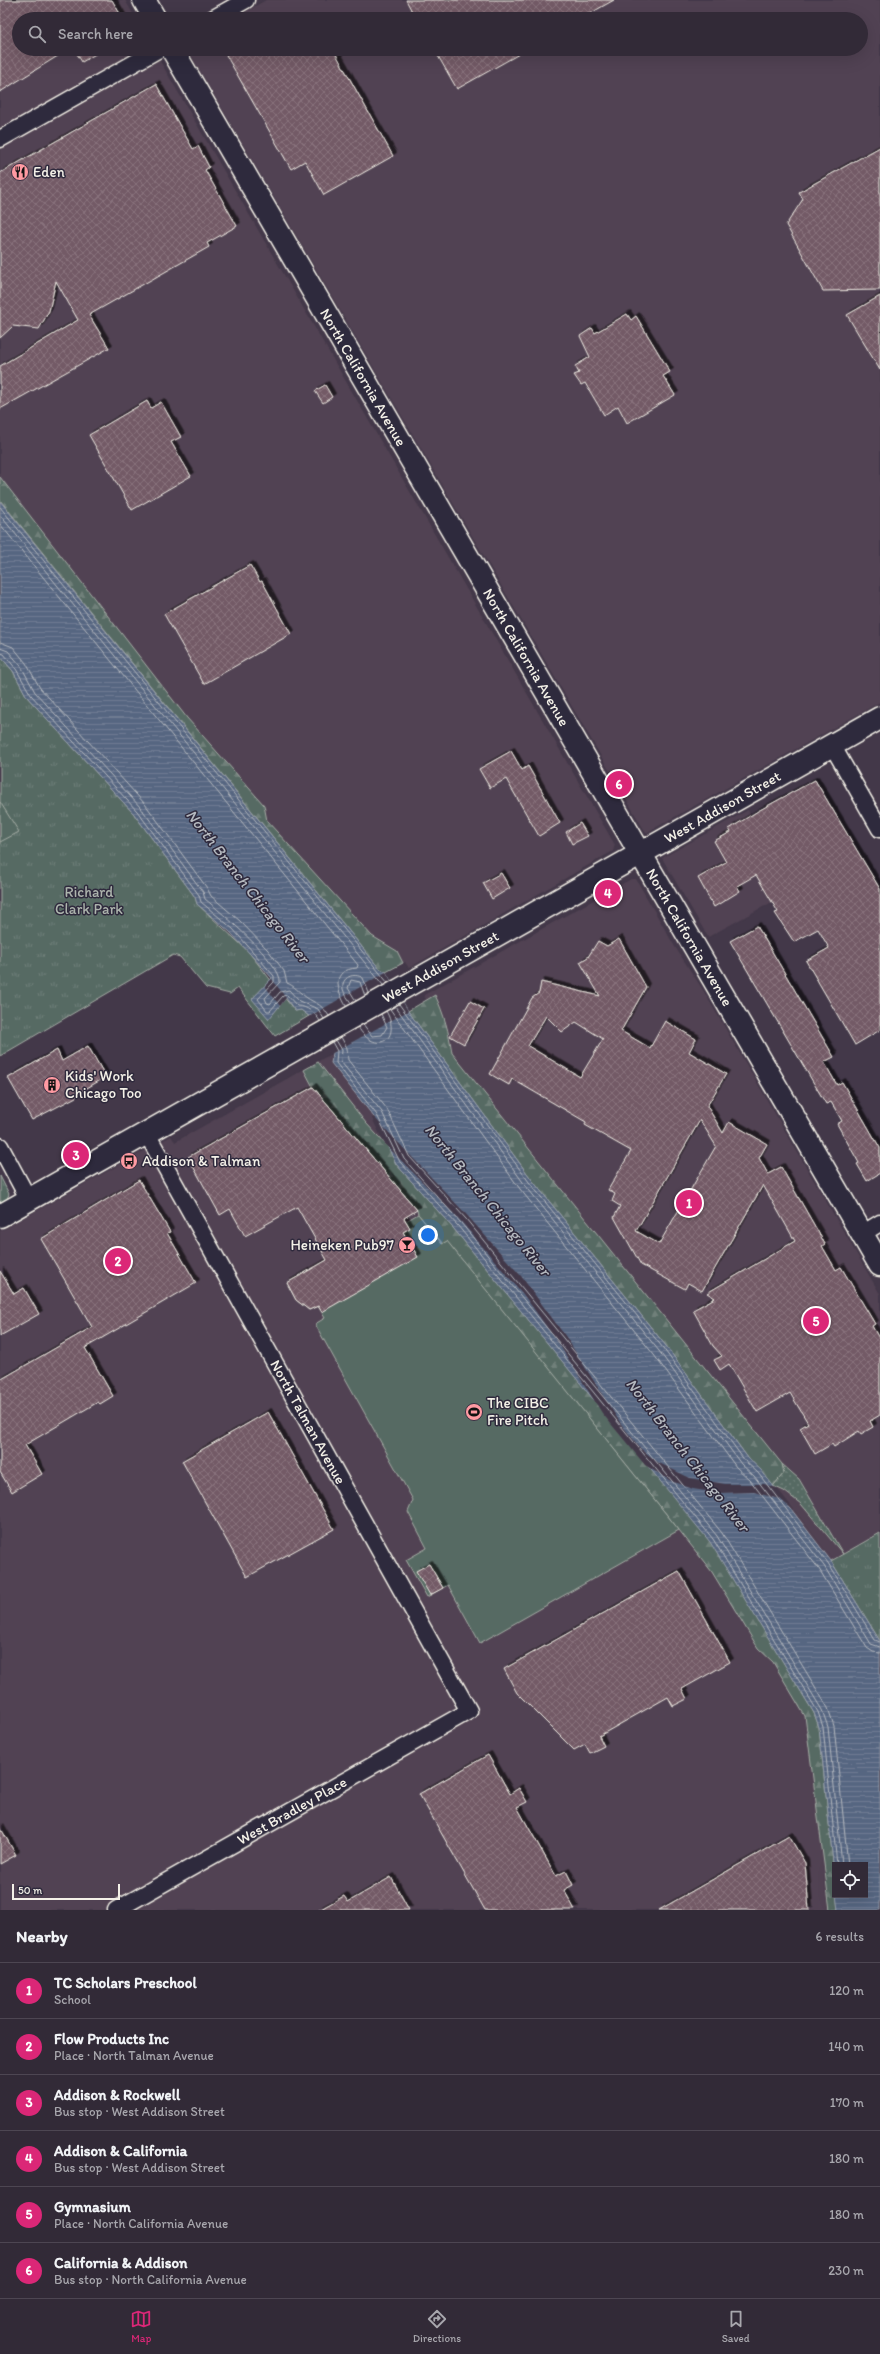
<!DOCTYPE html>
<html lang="en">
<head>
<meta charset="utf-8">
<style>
  :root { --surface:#322a37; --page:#3a323f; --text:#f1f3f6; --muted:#a8a7ad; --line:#4d4652; --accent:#db2777 }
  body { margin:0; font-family:Itim,sans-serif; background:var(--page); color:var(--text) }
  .controls { position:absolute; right:12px; bottom:12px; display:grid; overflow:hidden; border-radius:0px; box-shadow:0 4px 16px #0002 }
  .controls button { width:36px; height:36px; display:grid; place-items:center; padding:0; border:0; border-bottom:1px solid var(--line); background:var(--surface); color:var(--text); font:20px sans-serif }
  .scale { position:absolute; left:12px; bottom:10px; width:108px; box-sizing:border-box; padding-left:4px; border:2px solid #f4f1e8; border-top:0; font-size:11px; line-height:14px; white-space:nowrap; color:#f4f1e8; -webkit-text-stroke:3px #2f2a3d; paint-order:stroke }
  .you { position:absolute; left:428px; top:1235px; width:14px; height:14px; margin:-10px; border:3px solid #fff; border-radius:50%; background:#1a73e8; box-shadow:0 0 0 6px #1a73e833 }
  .badge { display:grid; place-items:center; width:26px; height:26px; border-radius:50%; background:var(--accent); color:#fff; font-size:13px; font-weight:700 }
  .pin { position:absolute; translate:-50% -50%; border:2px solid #fff; box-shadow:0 1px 4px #0006 }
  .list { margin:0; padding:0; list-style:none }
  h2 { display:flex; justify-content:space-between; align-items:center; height:52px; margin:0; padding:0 16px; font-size:17px }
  h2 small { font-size:13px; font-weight:400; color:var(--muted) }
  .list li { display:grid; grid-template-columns:26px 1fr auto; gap:12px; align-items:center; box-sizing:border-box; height:56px; padding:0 16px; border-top:1px solid var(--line) }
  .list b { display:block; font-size:15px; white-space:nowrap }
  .list p { margin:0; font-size:13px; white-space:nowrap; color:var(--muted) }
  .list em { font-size:13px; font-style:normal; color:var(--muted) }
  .icon { flex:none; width:22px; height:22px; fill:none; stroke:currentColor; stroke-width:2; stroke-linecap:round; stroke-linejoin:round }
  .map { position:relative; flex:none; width:880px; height:1910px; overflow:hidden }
  .search { position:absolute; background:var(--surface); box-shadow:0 4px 16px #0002; left:12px; right:12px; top:12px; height:44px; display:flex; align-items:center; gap:10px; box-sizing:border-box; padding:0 14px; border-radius:22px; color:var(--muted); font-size:15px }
  .sheet { height:388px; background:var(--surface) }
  nav { display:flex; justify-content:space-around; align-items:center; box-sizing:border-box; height:56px; border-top:1px solid var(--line); background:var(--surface); font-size:11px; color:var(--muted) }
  nav a { display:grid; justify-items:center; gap:2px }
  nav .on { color:var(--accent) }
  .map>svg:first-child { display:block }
</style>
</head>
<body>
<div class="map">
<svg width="880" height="1910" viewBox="0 0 880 1910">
  <defs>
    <pattern id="grass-dots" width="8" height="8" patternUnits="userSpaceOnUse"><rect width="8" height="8" fill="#576a64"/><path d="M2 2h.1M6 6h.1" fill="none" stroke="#70807a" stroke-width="1.8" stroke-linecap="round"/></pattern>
    <pattern id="forest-firs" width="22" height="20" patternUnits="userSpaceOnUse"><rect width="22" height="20" fill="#576a64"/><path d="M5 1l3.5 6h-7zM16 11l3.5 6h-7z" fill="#70807a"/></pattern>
    <pattern id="park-tufts" width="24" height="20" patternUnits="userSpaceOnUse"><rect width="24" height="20" fill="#576a64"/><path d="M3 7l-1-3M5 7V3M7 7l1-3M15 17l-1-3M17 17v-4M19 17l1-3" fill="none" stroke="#70807a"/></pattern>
    <pattern id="water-rules" width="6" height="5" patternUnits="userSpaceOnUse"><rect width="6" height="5" fill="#576681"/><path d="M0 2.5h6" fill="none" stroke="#707c93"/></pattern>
    <pattern id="building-cross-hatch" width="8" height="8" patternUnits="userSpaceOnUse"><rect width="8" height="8" fill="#735a66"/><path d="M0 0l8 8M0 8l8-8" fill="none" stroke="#88727c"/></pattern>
    <filter id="shadow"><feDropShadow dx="3.5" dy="-3.5" stdDeviation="0" flood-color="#0009"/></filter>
  </defs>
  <rect width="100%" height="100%" fill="#433849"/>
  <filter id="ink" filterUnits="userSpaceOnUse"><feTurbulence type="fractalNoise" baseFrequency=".025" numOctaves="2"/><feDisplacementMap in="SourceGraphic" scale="8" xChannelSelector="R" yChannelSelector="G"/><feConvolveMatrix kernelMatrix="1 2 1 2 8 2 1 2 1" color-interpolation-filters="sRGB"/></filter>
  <g filter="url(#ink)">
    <g fill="#514252">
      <polygon points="0,0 125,0 136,19 19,19 19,49 153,49 615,845 613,851 409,968 405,962 386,972 379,968 0,501"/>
      <polygon points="266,0 880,0 880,702 646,833 187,49 861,49 861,19 233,19"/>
      <polygon points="748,810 792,891 708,937 662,858"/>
      <polygon points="631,879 636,879 675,947 703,990 880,1294 880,1533 831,1561 532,1180 408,1011 426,1000 424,995"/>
      <polygon points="331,1054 333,1058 331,1063 374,1117 396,1164 454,1229 710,1541 814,1713 838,1910 0,1910 0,1231 171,1136 175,1142"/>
    </g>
    <polygon fill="url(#grass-dots)" stroke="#a6aea6" points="782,1464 799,1479 843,1554 801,1504 784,1491 773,1486 784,1473"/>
    <g fill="url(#forest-firs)" stroke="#a6aea6">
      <polygon points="0,477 187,718 264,805 267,821 372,936 397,951 403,963 386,972 379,968 0,500"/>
      <path d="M435,995c9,19 14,37 17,58l330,411 2,9 -11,13 -25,-28 -82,-112 -134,-166 -124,-169z"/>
      <polygon points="318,1062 366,1123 389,1148 396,1164 454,1229 710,1541 814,1713 819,1727 838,1910 830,1910 805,1716 773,1662 758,1648 712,1572 679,1530 447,1242 443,1244 418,1214 417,1210 313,1087 304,1070"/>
    </g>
    <g fill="url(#park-tufts)" stroke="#a6aea6">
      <polygon points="0,656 13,671 27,697 134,814 195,897 197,904 247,950 295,1011 301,1010 309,1016 275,1036 238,988 230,994 206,988 180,957 173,955 0,1056"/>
      <polygon points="0,1176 9,1194 7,1199 0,1203"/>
      <polygon points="880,1533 880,1641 831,1561"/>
    </g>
    <g fill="#576a64" stroke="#a6aea6">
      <polygon points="0,802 19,832 0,842"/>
      <polygon points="418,1214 442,1244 447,1241 679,1530 480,1643 448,1585 427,1597 406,1560 427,1548 408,1512 413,1500 315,1324 325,1318 318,1306 309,1310 296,1300 287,1283 404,1218 406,1221"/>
    </g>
    <polygon fill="url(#water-rules)" stroke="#969eaa" points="0,501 379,968 386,972 408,1011 532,1180 666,1346 748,1458 761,1470 831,1561 880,1641 880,1910 838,1910 836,1895 865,1895 865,1865 835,1865 835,1882 819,1727 814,1713 710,1542 454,1229 396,1164 374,1117 331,1063 333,1053 311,1015 309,1016 301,1010 295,1011 286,998 269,1019 252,999 272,978 230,932 197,904 195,897 134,814 27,697 13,671 0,656"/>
    <g fill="#433849">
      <polygon points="386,972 408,1011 329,1055 331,1052 311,1018 307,1018"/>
      <polygon points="272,979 286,998 280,1006 265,986"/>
      <polygon points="374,1117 465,1213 521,1276 566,1337 621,1424 641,1449 659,1463 690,1478 725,1484 764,1484 777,1488 834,1561 794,1510 779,1499 754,1492 719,1493 693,1489 671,1481 645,1465 602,1413 559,1344 523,1294 458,1218 384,1143 372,1118"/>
    </g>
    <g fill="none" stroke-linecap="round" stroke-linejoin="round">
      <g stroke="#b5b9bf" stroke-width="1">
        <polyline points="0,507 388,983"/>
        <polyline points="0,515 383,985"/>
        <path d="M0,524l358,441 -1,3c-27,2 -20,22 -11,38"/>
        <path d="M0,642l13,5 13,16 14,25 105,116 62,84 4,8 29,25 28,29 16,21 3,12c7,3 9,6 15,11 11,10 18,7 27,22"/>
        <path d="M0,648l8,3 13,15 14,26 106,116 62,84 2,7c15,12 78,66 75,83l-15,16 2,5 3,1 10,-12 9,-2 10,11 19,8 6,10"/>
        <path d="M0,653l4,1 12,15 15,26 106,116 62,84 2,7 32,27 41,47v6l-16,17 9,12h3l13,-15 4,-1 10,11c10,0 18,7 23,15"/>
        <polyline points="356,1001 348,988 351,980 360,982 365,996"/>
        <path d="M351,1003c-2,-4 -7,-9 -8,-14 -2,-12 11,-17 20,-11l6,15"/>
        <polyline points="399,1004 529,1182 663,1348 745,1461 758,1473 828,1563 875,1640 880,1642"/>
        <polyline points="395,1006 525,1185 659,1351 741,1464 754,1476 824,1566 871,1644 880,1647"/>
        <polyline points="390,1009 520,1189 654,1355 736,1467 750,1480 819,1569 867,1648 873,1652 880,1653"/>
        <polyline points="363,1024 372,1036 382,1035 387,1027 381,1014"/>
        <path d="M358,1027c17,29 45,13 28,-16"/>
        <polyline points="341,1037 347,1048 348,1060 387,1109 409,1156 466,1219 722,1533 828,1708 834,1726 848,1865"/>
        <polyline points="336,1040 342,1050 341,1062 382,1112 404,1159 461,1223 717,1536 822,1710 828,1727 842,1865"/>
        <polyline points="332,1042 337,1051 336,1063 377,1115 400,1162 458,1226 713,1539 818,1712 823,1727 837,1865"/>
      </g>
    </g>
    <g fill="url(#building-cross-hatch)" stroke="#f4f1e8" fill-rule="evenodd" filter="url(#shadow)">
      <polygon points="0,0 112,0 123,19 19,19 19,49 69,49 0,92"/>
      <polygon points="406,0 614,0 580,19 416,19"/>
      <polygon points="74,49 104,49 82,62"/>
      <polygon points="237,49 333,49 393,156 324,195 305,161 291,169 226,55"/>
      <polygon points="434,49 528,49 457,89"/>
      <polygon points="156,84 193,149 198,146 209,167 205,170 237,226 207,243 209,247 89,315 109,348 0,409 0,366 78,320 56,281 49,311 39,329 13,326 0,338 0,173"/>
      <polygon points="880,147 880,290 823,291 786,225 803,199 799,192"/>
      <polygon points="880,296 880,370 847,315"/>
      <polygon points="627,314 631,320 636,316 670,372 663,376 675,395 627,423 618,406 604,415 585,383 581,385 574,375 579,373 575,366 590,357 580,336 592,328 595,333"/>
      <polygon points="325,385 332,397 323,403 315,391"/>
      <polygon points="147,401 151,408 161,402 181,437 171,442 191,476 132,510 89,435"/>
      <polygon points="250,565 260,582 262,581 291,634 204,684 164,614"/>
      <polygon points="511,751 522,770 528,766 560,823 539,836 506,779 490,788 479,769"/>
      <polygon points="815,780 880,889 880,1030 855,1045 806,961 829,948 818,929 794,942 775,913 778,912 756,875 737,886 740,891 714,907 698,878 726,862 714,841 731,832 729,829 758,811"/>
      <polygon points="580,823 588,836 572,844 566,832"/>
      <polygon points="501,873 510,888 492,899 483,883"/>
      <polygon points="757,926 834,1057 824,1062 837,1085 842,1082 880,1148 880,1173 867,1181 857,1164 859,1163 837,1124 842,1121 831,1102 826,1104 730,941"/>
      <path d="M619,939l27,48 -25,44 29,17 15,-27 31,18 -7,13 37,22 -19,32 16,27 6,-11 38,22 -8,14 9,16 13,-7 44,77 -3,2 14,24 5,-3 34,57 -3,2 8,14v75l-10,6 3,6 -12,7 -2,-3 -25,16 -2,-3 -17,10 -15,-26 8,-5 -18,-30 -33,19 -28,-48 -9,6 -6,-10 8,-4 -9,-10 -20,-36 22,-12 -8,-5 88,-52 -32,-56 -61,106 -14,-8 -3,6 -44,-24 -27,-48 6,-11 -8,-5 3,-7 -7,-4 23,-39 -46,-26 1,-3 -74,-43 -3,6 -19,-11 42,-76 7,-5 2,-11 59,14 -20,-34 8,-5 10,-16 9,5zM546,1016l16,16 14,-10 27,17 -23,38 -52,-31zM700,1120l16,26 -57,98 -23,-13z"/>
      <polygon points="470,1001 484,1009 464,1044 450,1036"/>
      <polygon points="88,1046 106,1077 80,1092 76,1097 32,1120 8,1078 57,1050 62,1061"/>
      <polygon points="313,1087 417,1210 404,1218 410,1228 403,1232 418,1257 322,1312 318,1306 309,1310 296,1300 287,1283 327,1260 297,1207 245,1236 230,1209 220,1215 188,1157"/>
      <polygon points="139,1180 170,1232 167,1233 196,1283 85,1348 113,1396 100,1404 98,1402 25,1445 42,1474 12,1492 0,1472 0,1380 92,1327 41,1239"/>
      <polygon points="0,1271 14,1294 24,1288 39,1314 0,1336"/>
      <polygon points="268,1412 334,1529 247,1577 182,1461"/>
      <polygon points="429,1564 443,1588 430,1595 416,1571"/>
      <polygon points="679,1571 730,1662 682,1689 687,1699 673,1706 668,1697 599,1736 604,1746 590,1753 585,1744 574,1750 517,1693 504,1669"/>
      <polygon points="488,1755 510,1794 519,1788 527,1802 517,1807 556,1876 566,1871 573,1885 564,1890 575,1910 485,1910 419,1794"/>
      <polygon points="0,1827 16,1855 0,1864"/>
      <polygon points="789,1836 805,1863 809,1910 659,1910"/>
      <polygon points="391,1877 409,1910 319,1910 344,1896 348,1902"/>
    </g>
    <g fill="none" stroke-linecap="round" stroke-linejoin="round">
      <g stroke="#f4f1e8" stroke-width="19">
        <g id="street">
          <polyline points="212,19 246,0"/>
          <polyline points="0,139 159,49"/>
          <polyline points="832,745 880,829"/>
          <polyline points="0,1146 29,1200"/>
          <polyline points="862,1234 880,1223"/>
          <path id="s1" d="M116,1910l353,-199 -322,-577"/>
        </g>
      </g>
      <g stroke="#f4f1e8" stroke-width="25">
        <g id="secondary">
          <polyline points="144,0 155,19"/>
          <path id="s2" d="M172,49l708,1216"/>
          <path id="s3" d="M0,1216l880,-498"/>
        </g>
      </g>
      <use href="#street" stroke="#2f2a3d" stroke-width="16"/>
      <use href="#secondary" stroke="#2f2a3d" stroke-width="22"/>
    </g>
  </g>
  <defs>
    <g id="restaurant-disc" transform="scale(0.9)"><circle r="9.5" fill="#ff9aa2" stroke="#2f2a3d"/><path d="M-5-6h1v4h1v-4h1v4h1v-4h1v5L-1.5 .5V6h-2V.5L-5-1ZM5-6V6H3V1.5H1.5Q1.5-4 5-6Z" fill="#111"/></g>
    <g id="building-disc" transform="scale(0.9)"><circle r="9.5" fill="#ff9aa2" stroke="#2f2a3d"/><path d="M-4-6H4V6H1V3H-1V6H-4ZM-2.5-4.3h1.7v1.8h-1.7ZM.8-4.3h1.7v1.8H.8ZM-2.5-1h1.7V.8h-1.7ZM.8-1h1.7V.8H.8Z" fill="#111"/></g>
    <g id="bus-disc" transform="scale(0.9)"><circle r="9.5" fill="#ff9aa2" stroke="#2f2a3d"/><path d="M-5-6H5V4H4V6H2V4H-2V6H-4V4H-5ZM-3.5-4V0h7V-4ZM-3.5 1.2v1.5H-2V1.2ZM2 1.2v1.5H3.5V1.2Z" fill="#111"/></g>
    <g id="bar-disc" transform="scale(0.9)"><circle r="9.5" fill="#ff9aa2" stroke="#2f2a3d"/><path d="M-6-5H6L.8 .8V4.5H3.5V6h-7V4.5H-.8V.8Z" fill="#111"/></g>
    <g id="stadium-disc" transform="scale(0.9)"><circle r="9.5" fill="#ff9aa2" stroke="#2f2a3d"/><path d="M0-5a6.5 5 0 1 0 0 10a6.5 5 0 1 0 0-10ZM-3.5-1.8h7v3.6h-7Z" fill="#111"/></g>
  </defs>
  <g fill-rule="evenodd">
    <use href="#restaurant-disc" x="20" y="172"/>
    <use href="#building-disc" x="52" y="1085"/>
    <use href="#bus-disc" x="129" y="1161"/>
    <use href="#bar-disc" x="407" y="1245"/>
    <use href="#stadium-disc" x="474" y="1412"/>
  </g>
  <g text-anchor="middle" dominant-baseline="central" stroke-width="3" stroke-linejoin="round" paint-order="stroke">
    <g font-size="15" fill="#f4f1e8" stroke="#2f2a3d" text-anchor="start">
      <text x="33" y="172">Eden</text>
      <text x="65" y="1076">Kids' Work<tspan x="65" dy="17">Chicago Too</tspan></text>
      <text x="142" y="1161">Addison &amp; Talman</text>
      <text x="394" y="1245" text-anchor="end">Heineken Pub97</text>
      <text x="487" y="1403">The CIBC<tspan x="487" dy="17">Fire Pitch</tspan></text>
    </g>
    <g font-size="15" fill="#f4f1e8" stroke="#2f2a3d">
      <text stroke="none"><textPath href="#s2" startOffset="380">North California Avenue</textPath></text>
      <text stroke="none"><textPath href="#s2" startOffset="704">North California Avenue</textPath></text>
      <text stroke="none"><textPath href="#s3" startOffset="830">West Addison Street</textPath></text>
      <text stroke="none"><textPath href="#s2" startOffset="1028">North California Avenue</textPath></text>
      <text stroke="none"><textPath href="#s3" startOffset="506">West Addison Street</textPath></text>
      <text transform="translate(308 1422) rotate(61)">North Talman Avenue</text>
      <text stroke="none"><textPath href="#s1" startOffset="202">West Bradley Place</textPath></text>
    </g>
    <g font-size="15" fill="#adb4ad" stroke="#2f2a3d">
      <text x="89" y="892">Richard<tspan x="89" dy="17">Clark Park</tspan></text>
    </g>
    <g font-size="16" font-style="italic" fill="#b5b9bf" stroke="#2f2a3d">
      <text transform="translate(248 886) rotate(52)">North Branch Chicago River</text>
      <text transform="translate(488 1200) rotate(51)">North Branch Chicago River</text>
      <text transform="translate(688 1455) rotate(52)">North Branch Chicago River</text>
    </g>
  </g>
</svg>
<div class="controls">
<button><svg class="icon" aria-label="locate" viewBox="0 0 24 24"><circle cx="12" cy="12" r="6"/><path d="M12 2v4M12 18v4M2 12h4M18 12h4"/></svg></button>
</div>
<div class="scale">50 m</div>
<div class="you"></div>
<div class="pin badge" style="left:689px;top:1203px">1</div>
<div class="pin badge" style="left:118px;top:1261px">2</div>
<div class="pin badge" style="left:76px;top:1155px">3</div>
<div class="pin badge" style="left:608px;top:893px">4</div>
<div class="pin badge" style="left:816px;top:1321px">5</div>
<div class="pin badge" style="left:619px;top:784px">6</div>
<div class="search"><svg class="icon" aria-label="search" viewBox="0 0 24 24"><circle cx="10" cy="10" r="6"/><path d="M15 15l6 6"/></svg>Search here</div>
</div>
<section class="sheet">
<h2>Nearby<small>6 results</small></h2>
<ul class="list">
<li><span class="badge">1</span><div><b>TC Scholars Preschool</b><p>School</p></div><em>120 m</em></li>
<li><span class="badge">2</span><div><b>Flow Products Inc</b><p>Place · North Talman Avenue</p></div><em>140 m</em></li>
<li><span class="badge">3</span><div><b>Addison &amp; Rockwell</b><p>Bus stop · West Addison Street</p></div><em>170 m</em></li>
<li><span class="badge">4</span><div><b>Addison &amp; California</b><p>Bus stop · West Addison Street</p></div><em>180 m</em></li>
<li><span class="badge">5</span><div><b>Gymnasium</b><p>Place · North California Avenue</p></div><em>180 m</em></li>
<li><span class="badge">6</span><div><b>California &amp; Addison</b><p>Bus stop · North California Avenue</p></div><em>230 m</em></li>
</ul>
</section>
<nav>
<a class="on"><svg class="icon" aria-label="map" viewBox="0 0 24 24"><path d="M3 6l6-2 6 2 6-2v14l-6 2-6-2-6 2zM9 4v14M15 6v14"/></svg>Map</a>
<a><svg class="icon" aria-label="directions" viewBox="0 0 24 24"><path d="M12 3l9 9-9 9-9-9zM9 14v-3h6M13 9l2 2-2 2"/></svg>Directions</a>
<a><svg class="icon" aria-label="saved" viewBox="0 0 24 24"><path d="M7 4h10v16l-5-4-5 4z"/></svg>Saved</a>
</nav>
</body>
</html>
